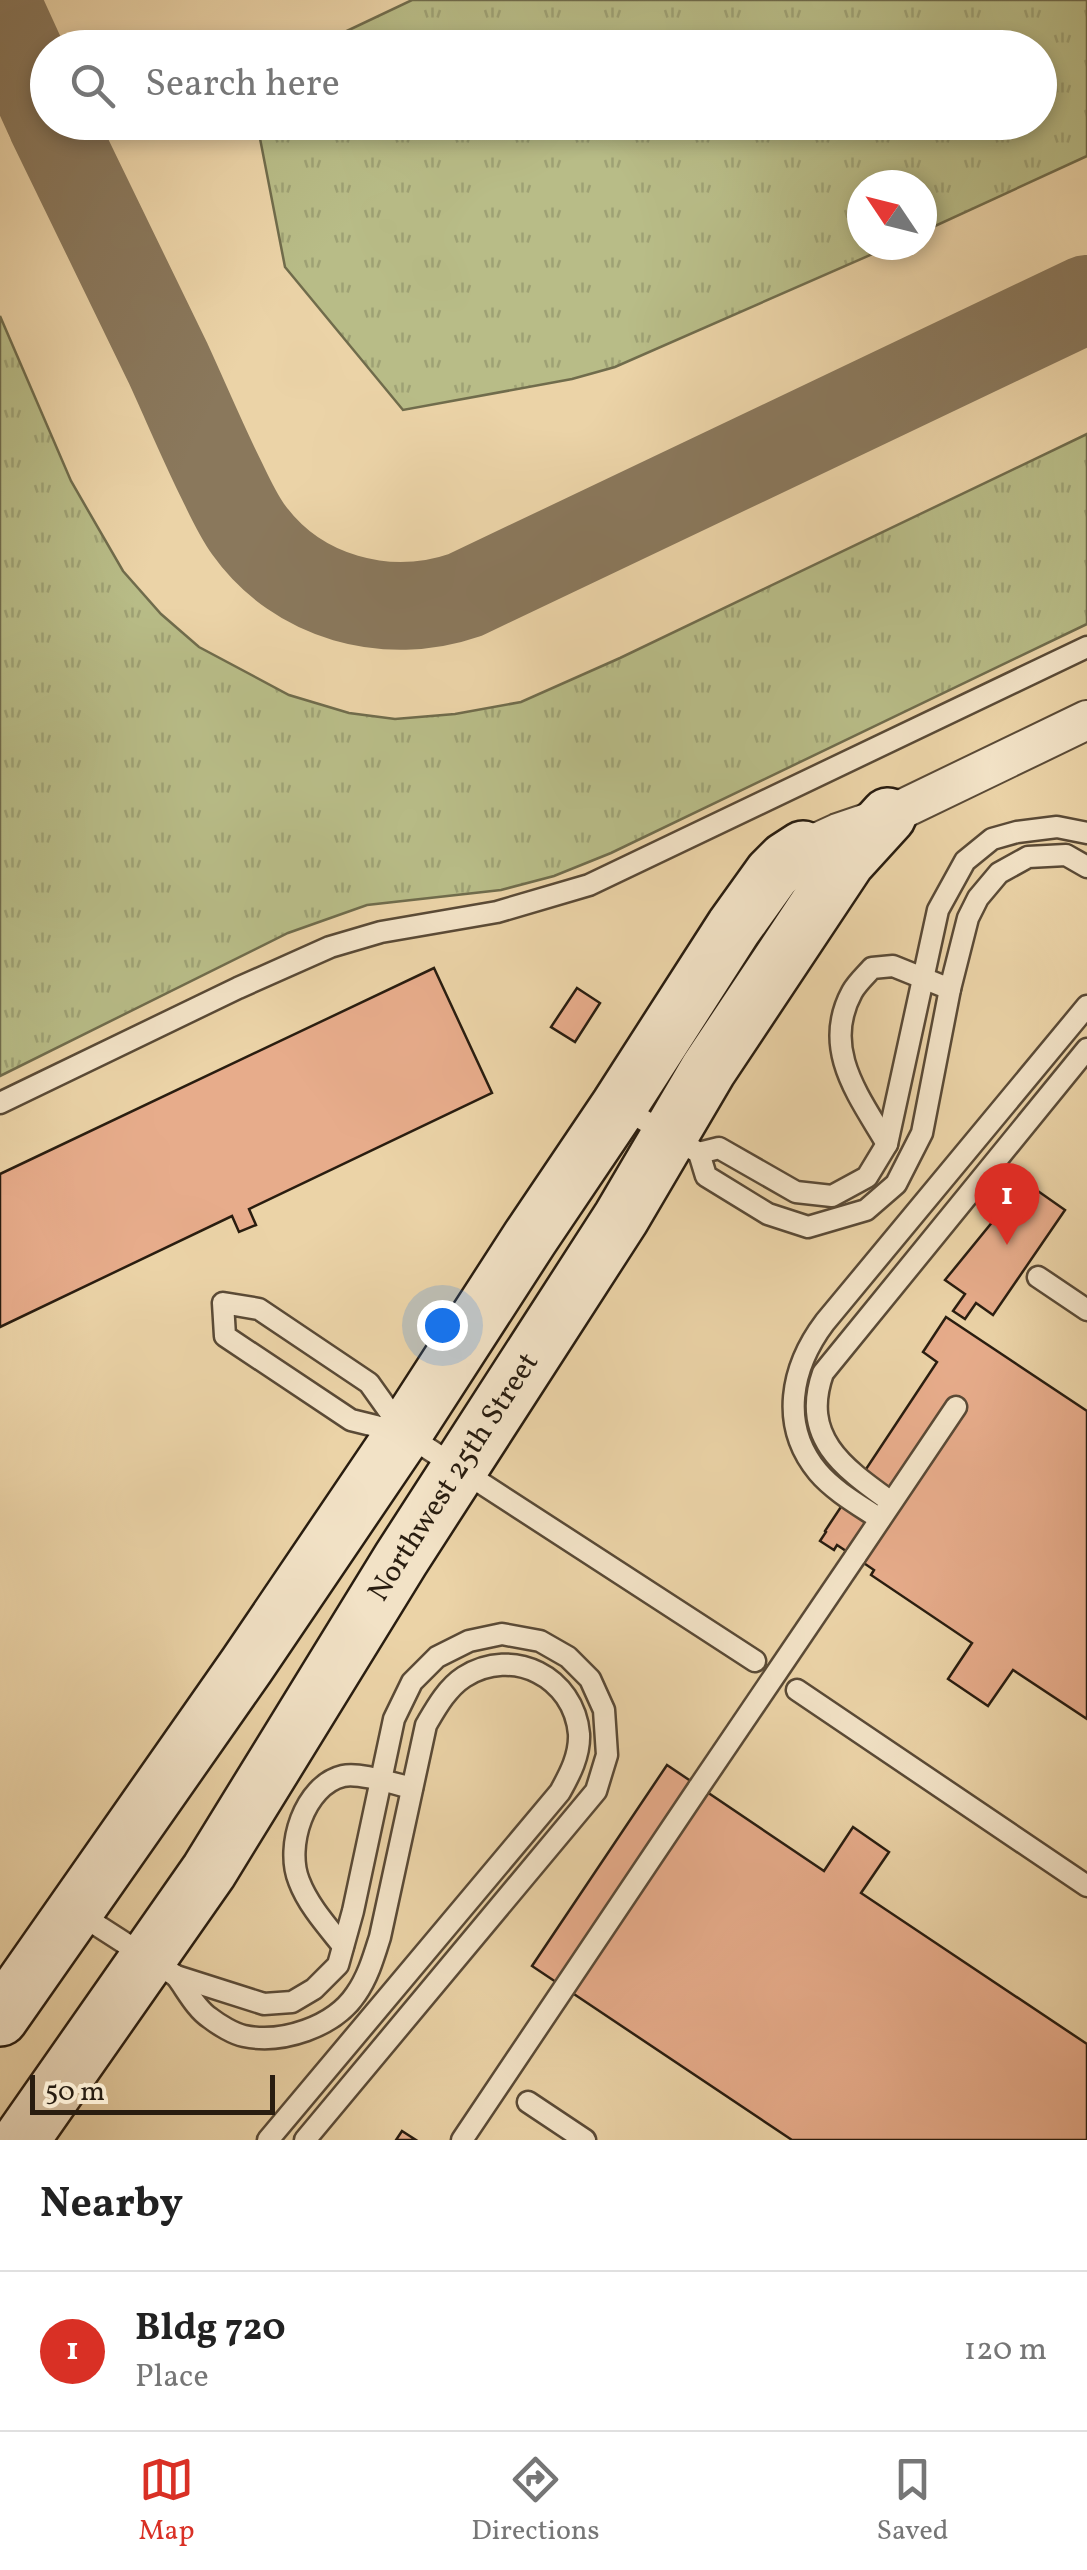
<!DOCTYPE html>
<html lang="en">
<head>
<meta charset="utf-8">
<style>
  :root { --surface:#fff; --page:#f2f2f2; --text:#222; --muted:#767676; --line:#e0e0e0; --accent:#d93025 }
  body { margin:0; font-family:Vollkorn,serif; background:var(--page); color:var(--text) }
  .compass { position:absolute; left:847px; top:170px; width:90px; height:90px; border-radius:50%; background:var(--surface); box-shadow:0 5px 15px #0003; rotate:305deg }
  .scale { position:absolute; left:30px; bottom:25px; width:245px; box-sizing:border-box; padding-left:10px; border:5px solid #291d10; border-top:0; font-size:28px; line-height:35px; white-space:nowrap; color:#291d10; -webkit-text-stroke:8px #f2e2c6; paint-order:stroke }
  .you { position:absolute; left:442px; top:1325px; width:35px; height:35px; margin:-25px; border:8px solid #fff; border-radius:50%; background:#1a73e8; box-shadow:0 0 0 15px #1a73e833 }
  .badge { display:grid; place-items:center; width:65px; height:65px; border-radius:50%; background:var(--accent); color:#fff; font-size:32px; font-weight:700 }
  .pin { position:absolute; translate:-50% -82px; filter:drop-shadow(0 2px 5px #0008) }
  .pin::after { content:''; position:absolute; top:52px; width:35px; height:30px; background:inherit; clip-path:polygon(0 0,100% 0,50% 100%) }
  .list { margin:0; padding:0; list-style:none }
  h2 { display:flex; justify-content:space-between; align-items:center; height:130px; margin:0; padding:0 40px; font-size:42px }
  h2 small { font-size:32px; font-weight:400; color:var(--muted) }
  .list li { display:grid; grid-template-columns:65px 1fr auto; gap:30px; align-items:center; box-sizing:border-box; height:160px; padding:0 40px; border-top:2px solid var(--line) }
  .list b { display:block; font-size:38px; white-space:nowrap }
  .list p { margin:0; font-size:32px; white-space:nowrap; color:var(--muted) }
  .list em { font-size:32px; font-style:normal; color:var(--muted) }
  .icon { flex:none; width:55px; height:55px; fill:none; stroke:currentColor; stroke-width:2; stroke-linecap:round; stroke-linejoin:round }
  .map { position:relative; flex:none; width:1087px; height:2140px; overflow:hidden }
  .search { position:absolute; background:var(--surface); box-shadow:0 5px 15px #0003; left:30px; right:30px; top:30px; height:110px; display:flex; align-items:center; gap:25px; box-sizing:border-box; padding:0 35px; border-radius:55px; color:var(--muted); font-size:38px }
  .sheet { height:290px; background:var(--surface) }
  nav { display:flex; justify-content:space-around; align-items:center; box-sizing:border-box; height:140px; border-top:2px solid var(--line); background:var(--surface); font-size:28px; color:var(--muted) }
  nav a { display:grid; justify-items:center; gap:5px }
  nav .on { color:var(--accent) }
  .map>svg:first-child { display:block }
</style>
</head>
<body>
<div class="map">
<svg width="1087" height="2140" viewBox="0 0 1087 2140">
  <defs>
    <pattern id="grass-tufts" width="24" height="20" patternUnits="userSpaceOnUse" patternTransform="scale(2.5)"><rect width="24" height="20" fill="#b8bc87"/><path d="M3 7l-1-3M5 7V3M7 7l1-3M15 17l-1-3M17 17v-4M19 17l1-3" fill="none" stroke="#9ea174"/></pattern>
  </defs>
  <rect width="100%" height="100%" fill="#ebd3a7"/>
  <filter id="stains"><feTurbulence type="fractalNoise" baseFrequency=".002" numOctaves="4"/><feColorMatrix values="0 0 0 0 .2 0 0 0 0 .09 0 0 0 0 .02 0 0 0 .5 -.17"/></filter>
  <radialGradient id="worn" r=".72"><stop offset=".6" stop-color="#630" stop-opacity="0"/><stop offset="1" stop-color="#630" stop-opacity=".3"/></radialGradient>
  <g fill="url(#grass-tufts)" stroke="#706c4c" stroke-width="2.5">
    <polygon points="412,0 1087,0 1087,156 922,232 922,185 862,185 862,245 893,245 615,367 572,379 403,410 285,267 257,123 1040,122 1040,48 313,47"/>
    <polygon points="0,316 71,481 123,571 161,614 199,647 289,695 349,713 395,719 455,714 521,702 620,658 1087,434 1087,624 611,853 554,876 501,890 367,905 288,933 0,1076"/>
  </g>
  <g fill="none" stroke-linecap="round" stroke-linejoin="round">
    <g stroke="#8a785c" stroke-width="88">
      <polyline points="0,10 48,115"/>
      <path d="M51,122c39,81 78,161 117,241 17,37 33,75 51,112 9,18 17,37 29,54 49,69 139,93 217,66l622,-296"/>
    </g>
  </g>
  <g fill="#e7ac8b" stroke="#291d10" stroke-width="2.5">
    <polygon points="434,968 492,1093 249,1209 256,1225 239,1232 232,1216 0,1327 0,1174"/>
    <polygon points="577,988 600,1003 575,1042 551,1027"/>
    <polygon points="1025,1182 1065,1210 993,1315 976,1303 965,1319 953,1311 965,1294 945,1280"/>
    <polygon points="946,1317 1087,1411 1087,1719 1013,1670 988,1706 948,1679 972,1643 871,1575 874,1570 855,1557 837,1545 834,1550 820,1541 826,1532 825,1531 937,1362 923,1352"/>
    <polygon points="667,1765 824,1871 853,1827 889,1852 861,1893 1087,2044 1087,2140 792,2140 532,1966"/>
    <polygon points="402,2131 416,2140 396,2140"/>
  </g>
  <g fill="none" stroke-linecap="round" stroke-linejoin="round">
    <g stroke="#5a4a36" stroke-width="25">
      <g id="lane">
        <polyline points="0,1103 238,988 330,947 381,932 497,912 589,885 1087,647"/>
        <polyline points="620,1106 699,1153 706,1176 768,1214 808,1227 866,1210 896,1184 922,1133 950,989 968,918 978,898 999,873 1028,857 1066,855 1087,867"/>
        <path d="M887,1144c-28,-48 -66,-95 -35,-152 5,-9 14,-17 20,-24l21,-2 57,23"/>
        <polyline points="699,1153 719,1148 796,1192 832,1196 867,1177 887,1144 938,910 965,861 992,839 1017,832 1057,827 1087,833"/>
        <polyline points="1038,1277 1087,1310"/>
        <polyline points="401,1428 369,1383 259,1309 223,1303 225,1336 351,1420 404,1433 755,1661"/>
        <path d="M891,1502c-47,-34 -91,-64 -68,-129l264,-324"/>
        <path d="M880,1519c-21,-14 -46,-28 -62,-47 -39,-47 -27,-105 7,-150l262,-316"/>
        <polyline points="855,1557 956,1407"/>
        <polyline points="797,1690 1087,1886"/>
        <polyline points="78,1913 176,1976 264,2004 292,2002 314,1989 338,1965 353,1911 394,1719 412,1682 437,1657 469,1641 502,1634 540,1641 568,1657 590,1679 604,1710 607,1755 596,1791 305,2140"/>
        <path d="M343,1946c-16,-20 -35,-41 -44,-65 -14,-34 5,-96 44,-105 17,-4 51,8 69,12"/>
        <path d="M176,1976c10,13 20,33 34,42 9,7 24,16 34,18 38,8 90,-9 112,-42 12,-17 18,-38 24,-57l46,-212c10,-17 21,-37 38,-48 49,-31 110,0 115,57 1,21 -9,40 -19,58l-292,348"/>
        <polyline points="528,2102 585,2140"/>
        <polyline points="462,2140 699,1787"/>
      </g>
    </g>
    <g stroke="#5a4a36" stroke-width="42">
      <polyline id="street" points="803,849 838,833 888,816 1087,720"/>
    </g>
    <g stroke="#291d10" stroke-width="60">
      <g id="secondary">
        <polyline points="0,2018 247,1665 404,1433 530,1238 619,1106 734,927 772,874 786,860 803,849"/>
        <path id="s1" d="M21,2140l188,-269 192,-312 220,-341 87,-148 139,-209 41,-45"/>
      </g>
    </g>
    <use href="#lane" stroke="#f2e2c6" stroke-width="20"/>
    <use href="#street" stroke="#f2e2c6" stroke-width="38"/>
    <use href="#secondary" stroke="#f2e2c6" stroke-width="55"/>
    <g stroke="#5a4a36" stroke-width="25" stroke-linecap="butt">
      <polyline id="lane-bridge" points="699,1787 855,1557"/>
    </g>
    <use href="#lane-bridge" stroke="#f2e2c6" stroke-width="20"/>
  </g>
  <g text-anchor="middle" dominant-baseline="central" stroke-width="8" stroke-linejoin="round" paint-order="stroke">
    <g font-size="30" fill="#291d10" stroke="#f2e2c6">
      <text stroke="none"><textPath href="#s1" startOffset="792">Northwest 25th Street</textPath></text>
    </g>
  </g>
  <rect width="100%" height="100%" filter="url(#stains)"/>
  <rect width="100%" height="100%" fill="url(#worn)"/>
</svg>
<svg class="compass" viewBox="-18 -18 36 36"><path d="M0-13l5 13h-10z" fill="#e53935"/><path d="M0 13l5-13h-10z" fill="#767676"/></svg>
<div class="scale">50 m</div>
<div class="you"></div>
<div class="pin badge" style="left:1007px;top:1245px">1</div>
<div class="search"><svg class="icon" aria-label="search" viewBox="0 0 24 24"><circle cx="10" cy="10" r="6"/><path d="M15 15l6 6"/></svg>Search here</div>
</div>
<section class="sheet">
<h2>Nearby<small></small></h2>
<ul class="list">
<li><span class="badge">1</span><div><b>Bldg 720</b><p>Place</p></div><em>120 m</em></li>
</ul>
</section>
<nav>
<a class="on"><svg class="icon" aria-label="map" viewBox="0 0 24 24"><path d="M3 6l6-2 6 2 6-2v14l-6 2-6-2-6 2zM9 4v14M15 6v14"/></svg>Map</a>
<a><svg class="icon" aria-label="directions" viewBox="0 0 24 24"><path d="M12 3l9 9-9 9-9-9zM9 14v-3h6M13 9l2 2-2 2"/></svg>Directions</a>
<a><svg class="icon" aria-label="saved" viewBox="0 0 24 24"><path d="M7 4h10v16l-5-4-5 4z"/></svg>Saved</a>
</nav>
</body>
</html>
